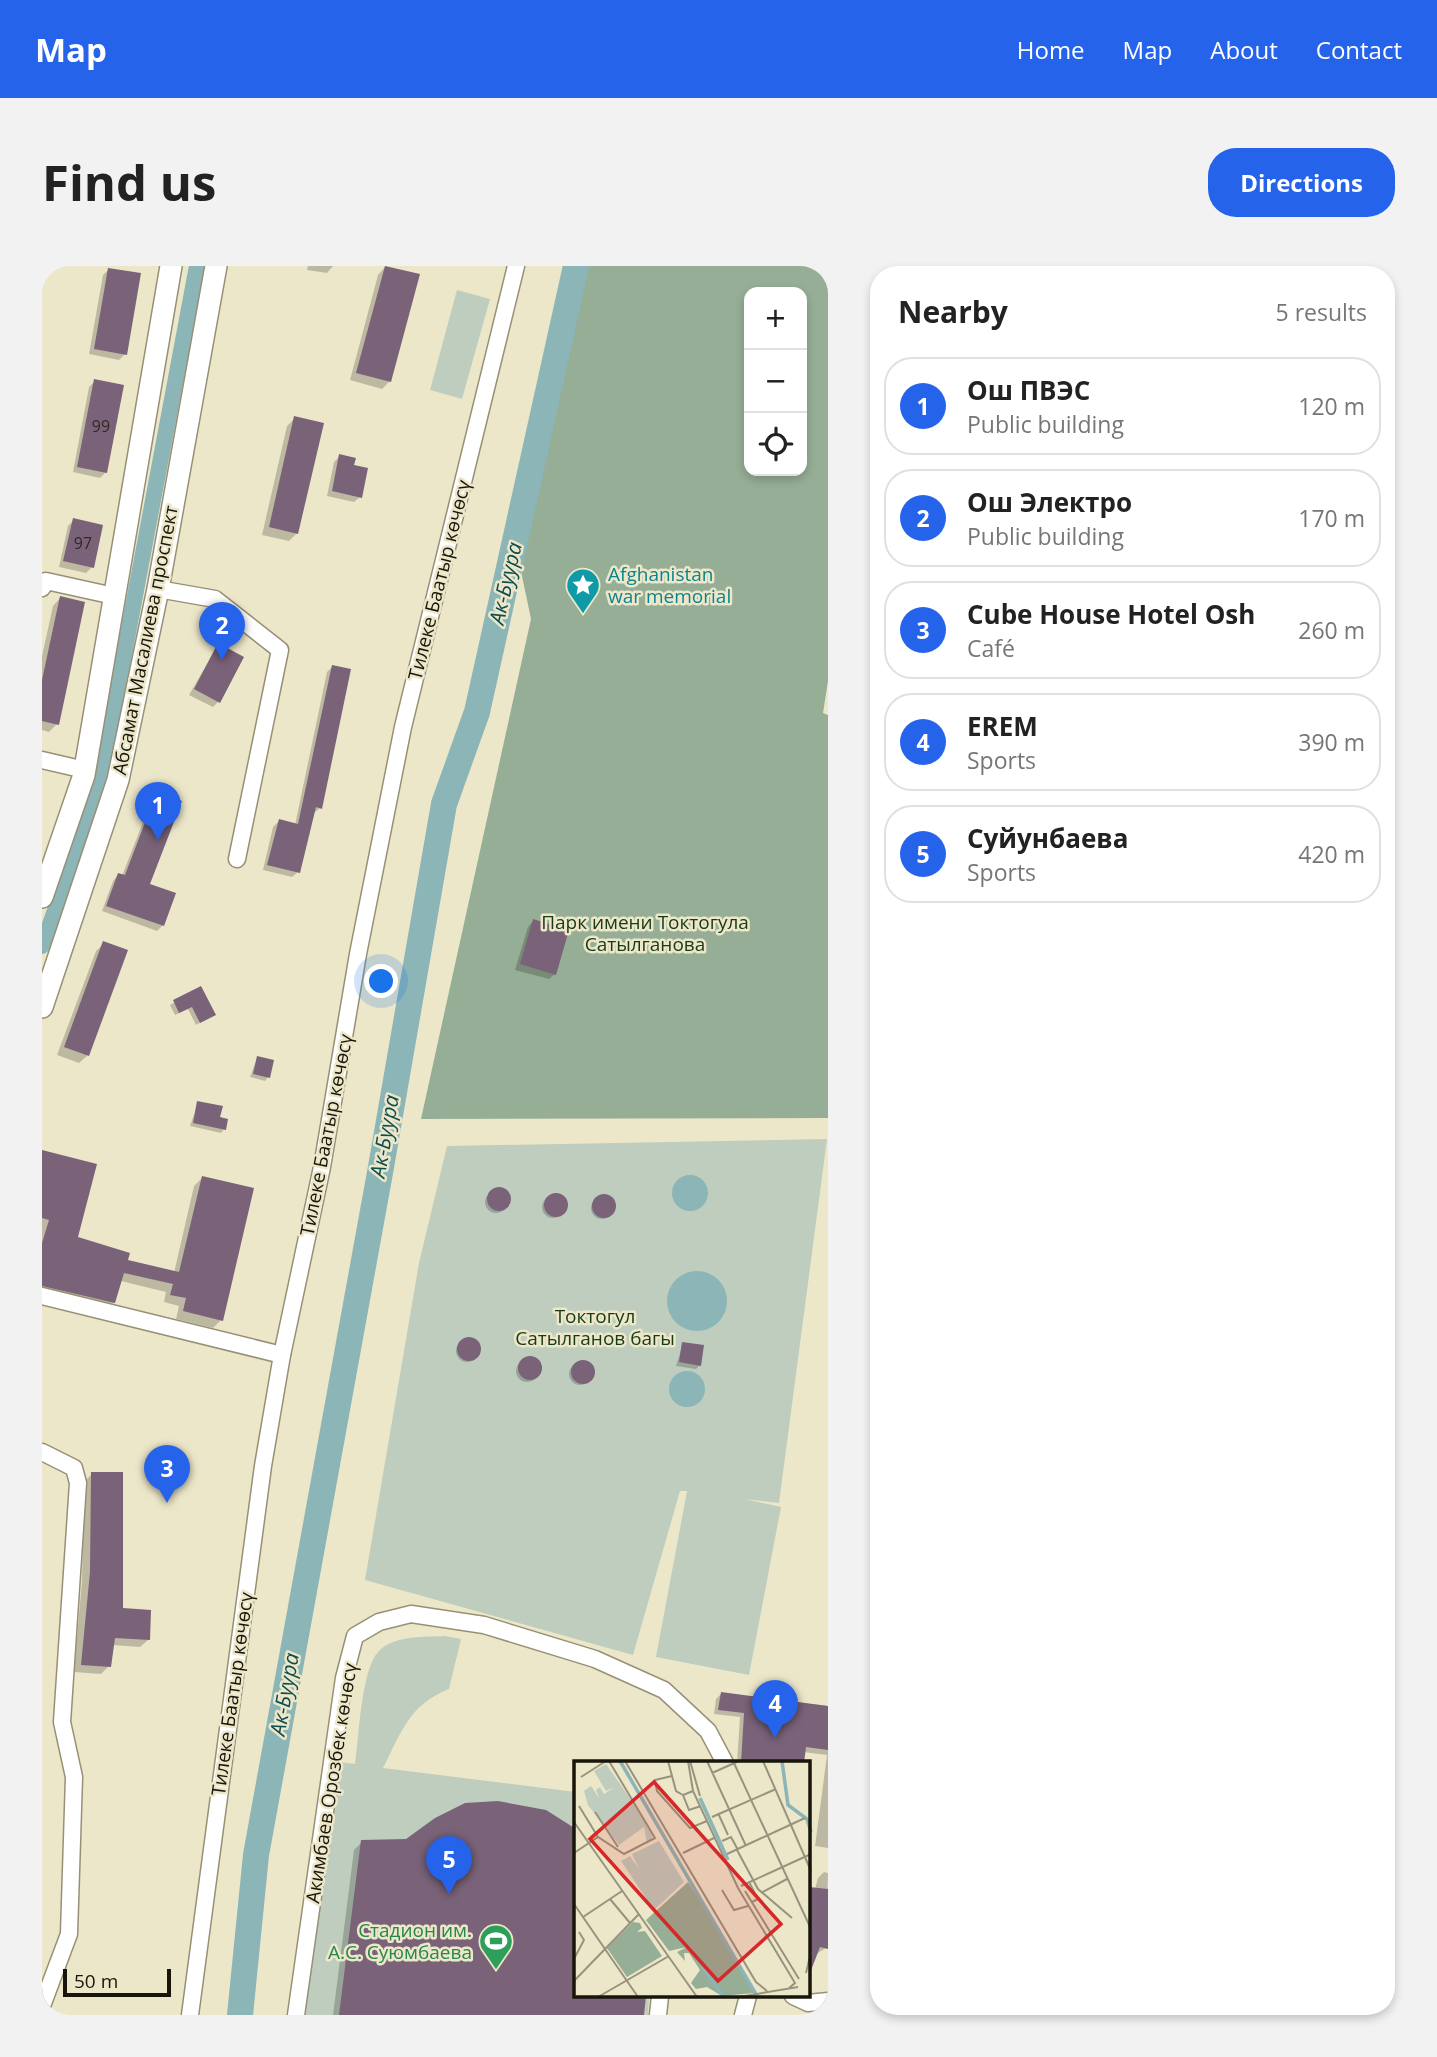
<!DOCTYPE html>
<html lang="en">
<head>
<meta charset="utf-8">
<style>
  :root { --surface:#fff; --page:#f2f2f2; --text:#222; --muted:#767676; --line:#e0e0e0; --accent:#2563eb }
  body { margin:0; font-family:"Open Sans",sans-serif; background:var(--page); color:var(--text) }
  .controls { position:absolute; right:21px; top:21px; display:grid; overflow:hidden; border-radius:14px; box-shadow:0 4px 10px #0003 }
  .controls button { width:63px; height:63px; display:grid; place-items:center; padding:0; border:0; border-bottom:2px solid var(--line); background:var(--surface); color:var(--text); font:35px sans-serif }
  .scale { position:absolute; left:21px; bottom:18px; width:108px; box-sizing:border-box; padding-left:7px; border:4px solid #18160b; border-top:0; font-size:19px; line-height:24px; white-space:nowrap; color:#18160b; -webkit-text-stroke:5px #ede7ca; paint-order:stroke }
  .you { position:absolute; left:340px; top:716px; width:24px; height:24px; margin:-18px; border:5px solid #fff; border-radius:50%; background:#1a73e8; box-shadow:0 0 0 10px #1a73e833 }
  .badge { display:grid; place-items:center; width:46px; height:46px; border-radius:50%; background:var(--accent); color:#fff; font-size:23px; font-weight:700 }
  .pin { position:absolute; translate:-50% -58px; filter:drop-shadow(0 2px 4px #0008) }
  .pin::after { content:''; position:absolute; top:37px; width:24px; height:21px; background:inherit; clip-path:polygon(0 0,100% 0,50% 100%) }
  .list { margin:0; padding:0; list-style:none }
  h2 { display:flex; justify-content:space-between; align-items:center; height:91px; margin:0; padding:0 28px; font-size:30px }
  h2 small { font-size:23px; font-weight:400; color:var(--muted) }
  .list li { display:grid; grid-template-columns:46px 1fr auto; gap:21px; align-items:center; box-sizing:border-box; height:98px; margin:0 14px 14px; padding:0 14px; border:2px solid var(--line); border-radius:28px }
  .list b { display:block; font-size:26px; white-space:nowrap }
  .list p { margin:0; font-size:23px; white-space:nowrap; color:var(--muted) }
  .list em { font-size:23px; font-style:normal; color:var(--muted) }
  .icon { flex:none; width:38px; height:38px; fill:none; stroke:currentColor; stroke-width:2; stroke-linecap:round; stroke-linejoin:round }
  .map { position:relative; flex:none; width:786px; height:1749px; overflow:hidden; border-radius:28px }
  header { display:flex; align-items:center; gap:42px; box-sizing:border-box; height:98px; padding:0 35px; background:var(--accent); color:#fff }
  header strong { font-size:33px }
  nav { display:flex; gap:38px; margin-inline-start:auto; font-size:24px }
  .intro { display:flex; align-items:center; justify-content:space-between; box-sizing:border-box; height:168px; padding:0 42px }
  h1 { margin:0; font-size:49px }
  .button { padding:18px 32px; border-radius:28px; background:var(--accent); color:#fff; font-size:24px; font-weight:700 }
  main { display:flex; gap:42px; padding:0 42px }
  aside { flex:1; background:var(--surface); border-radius:28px; box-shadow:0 4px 10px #0003 }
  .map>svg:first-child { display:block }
</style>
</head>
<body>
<header>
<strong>Map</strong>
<nav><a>Home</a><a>Map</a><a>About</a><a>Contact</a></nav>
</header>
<div class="intro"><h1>Find us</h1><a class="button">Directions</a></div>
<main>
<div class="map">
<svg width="786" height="1749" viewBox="0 0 786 1749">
  <rect width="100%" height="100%" fill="#ede7ca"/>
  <g fill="#becdbd">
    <polygon points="415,24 448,33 420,133 388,124"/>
    <polygon points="785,873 737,1237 703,1233 739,1241 707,1409 614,1391 645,1225 638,1225 591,1389 323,1314 377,997 405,880"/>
    <path d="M403,1370l16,3 -12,50c-40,16 -47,42 -66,79l193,24v204h73l-1,19h-343l34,-253 16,2c4,-26 6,-93 23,-112 15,-17 47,-15 67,-16z"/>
  </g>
  <path fill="#96ae95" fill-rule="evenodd" d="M542,0h244v415l-5,32 5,2v403l-407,1 110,-500 -13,-62zM707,26h53v179h-53z"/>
  <g fill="#8bb5b6">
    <circle cx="648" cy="927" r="18"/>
    <circle cx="655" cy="1035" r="30"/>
    <circle cx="645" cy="1123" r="18"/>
  </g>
  <g fill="#0003">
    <polygon points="266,0 291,0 285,7 265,4"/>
    <polygon points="343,1 348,115 340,123 308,114 336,9"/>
    <polygon points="67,3 83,88 77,94 47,88 61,9"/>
    <polygon points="53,115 64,206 58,212 31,206 47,121"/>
    <polygon points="253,152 255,267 247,275 220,269 245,160"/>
    <polygon points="298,190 310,201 318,231 312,236 285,230 292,196"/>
    <polygon points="32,254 50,301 44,307 17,301 26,260"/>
    <polygon points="18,332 15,458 7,466 0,464 0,390 11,340"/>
    <polygon points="176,379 176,436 171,441 147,429"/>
    <polygon points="291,400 278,542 272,547 256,606 250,611 221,604 231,561 237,555 253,559 285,406"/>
    <polygon points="116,527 105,619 121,659 115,665 60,645 71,615 76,609 80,610 110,533"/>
    <polygon points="491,655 513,708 507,713 473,704 486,661"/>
    <polygon points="62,677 84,685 45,790 37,797 15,789 54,685"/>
    <polygon points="158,722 171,749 154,759 146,743 133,749 128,739"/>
    <polygon points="215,792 226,811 223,815 208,811"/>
    <polygon points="156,837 176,853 182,863 179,867 148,860"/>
    <polygon points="0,886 33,973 84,995 132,1007 152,920 160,912 179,1054 171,1062 134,1053 137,1040 122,1036 124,1026 79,1015 72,1036 64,1044 0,1029"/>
    <circle cx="454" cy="936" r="11"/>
    <circle cx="511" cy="941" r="11"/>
    <circle cx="560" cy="942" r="11"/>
    <circle cx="425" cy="1085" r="11"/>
    <polygon points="641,1078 658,1099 654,1103 634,1100"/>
    <circle cx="485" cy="1105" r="11"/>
    <circle cx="538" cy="1108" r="11"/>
    <polygon points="50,1208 79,1343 106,1374 98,1381 70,1379 67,1400 59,1408 32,1406 40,1315 42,1216"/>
    <polygon points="679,1428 786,1440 786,1582 773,1580 785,1489 761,1486 760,1497 695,1497 698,1451 672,1448 674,1433"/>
    <polygon points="320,1576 534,1730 603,1730 601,1749 291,1749 312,1584"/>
    <polygon points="782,1606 786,1607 784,1682 768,1692 767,1622 773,1623 776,1612"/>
  </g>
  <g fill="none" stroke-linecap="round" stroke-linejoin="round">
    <polyline stroke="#8bb5b6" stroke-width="16" points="0,680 56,527 155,0"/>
    <polyline stroke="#8bb5b6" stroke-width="26" points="198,1749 214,1589 339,901 402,538 435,446 534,0"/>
  </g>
  <g fill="#7a6278">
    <polygon points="343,0 378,8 349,116 314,107"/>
    <polygon points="66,2 99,7 85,89 52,83"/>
    <polygon points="52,113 82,119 65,207 35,201"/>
    <polygon points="252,150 282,157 256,268 227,261"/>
    <polygon points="297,188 314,192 312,199 326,202 320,232 290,225"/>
    <polygon points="31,252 61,259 52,302 21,295"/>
    <polygon points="18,330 43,336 17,459 0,455 0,414"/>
    <polygon points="176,377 202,391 178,437 152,423"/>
    <polygon points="290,399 309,403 280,543 274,541 258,607 225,599 237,553 256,558"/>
    <polygon points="115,525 140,535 108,618 134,627 122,660 64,640 76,607 83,609"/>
    <polygon points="491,653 527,664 514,709 478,698"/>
    <polygon points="61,675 86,684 47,790 22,781"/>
    <polygon points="159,720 174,749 158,757 150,741 137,747 131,734"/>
    <polygon points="215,790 232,794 228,812 211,808"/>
    <polygon points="155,835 181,840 178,851 186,853 184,864 151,857"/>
    <polygon points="0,884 55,898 36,971 88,987 86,994 137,1006 160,910 212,922 181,1055 141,1045 144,1032 128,1029 131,1018 82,1007 73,1037 0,1020 0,977 7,954 0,952"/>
    <circle cx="457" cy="933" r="12"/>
    <circle cx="514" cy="939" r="12"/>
    <circle cx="562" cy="940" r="12"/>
    <circle cx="427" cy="1083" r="12"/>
    <polygon points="640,1076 662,1079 659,1100 637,1096"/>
    <circle cx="488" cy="1102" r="12"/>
    <circle cx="541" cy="1106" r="12"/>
    <polygon points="49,1206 81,1206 81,1342 109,1344 108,1374 73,1372 69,1401 39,1399 48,1306"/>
    <polygon points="679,1426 786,1440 786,1484 764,1481 762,1497 699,1497 702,1447 676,1444"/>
    <polygon points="456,1535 504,1544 534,1563 534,1730 604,1730 602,1749 297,1749 319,1574 364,1573 393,1552 423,1537"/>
    <polygon points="767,1621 786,1623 786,1683 778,1681 768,1707"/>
  </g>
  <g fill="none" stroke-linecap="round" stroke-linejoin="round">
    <g stroke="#979076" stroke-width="19">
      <g id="minor">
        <polyline points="0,322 4,315 72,330"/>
        <polyline points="116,323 173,333 238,384 195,593"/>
        <polyline points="0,494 43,504"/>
        <polyline points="0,1030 240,1089"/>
        <polyline points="0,1186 32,1202 36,1217 20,1456 32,1511 27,1668 0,1740"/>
        <polyline points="751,1730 766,1737 786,1735"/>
        <polyline points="148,1749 221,1200 240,1089 280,901 316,688 361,461 474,0"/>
        <polyline points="254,1749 302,1412 313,1370 337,1356 369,1348 442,1359 553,1393 622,1424 666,1465 683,1497"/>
        <polyline points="616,1749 618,1730"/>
        <polyline points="701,1749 706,1730"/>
      </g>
    </g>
    <g stroke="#979076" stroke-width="24">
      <g id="major">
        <polyline points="0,631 42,509 129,0"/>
        <polyline points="0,741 76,514 116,323 174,0"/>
      </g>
    </g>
    <use href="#minor" stroke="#fff" stroke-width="16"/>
    <use href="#major" stroke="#fff" stroke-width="21"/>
  </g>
  <defs>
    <g id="sight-pin" transform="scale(1.75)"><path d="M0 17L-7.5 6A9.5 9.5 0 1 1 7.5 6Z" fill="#0f9aa8" stroke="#ede7ca"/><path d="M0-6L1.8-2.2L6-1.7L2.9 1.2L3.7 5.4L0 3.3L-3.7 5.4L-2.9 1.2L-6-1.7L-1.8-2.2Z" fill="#fff"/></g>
    <g id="stadium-pin" transform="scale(1.75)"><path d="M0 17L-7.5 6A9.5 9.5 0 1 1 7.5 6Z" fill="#2e9e5b" stroke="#ede7ca"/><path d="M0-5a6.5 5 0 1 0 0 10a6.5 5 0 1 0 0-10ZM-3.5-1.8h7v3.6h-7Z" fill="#fff"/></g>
  </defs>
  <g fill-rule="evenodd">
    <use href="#sight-pin" x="541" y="319"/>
    <use href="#stadium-pin" x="454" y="1675"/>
  </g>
  <g text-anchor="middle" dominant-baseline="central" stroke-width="5" stroke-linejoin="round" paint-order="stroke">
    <g font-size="16" fill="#302926">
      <text x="59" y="160">99</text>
      <text x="41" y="277">97</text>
    </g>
    <g font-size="19" fill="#0d838f" stroke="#ede7ca" text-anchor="start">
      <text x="566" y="308">Afghanistan<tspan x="566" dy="22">war memorial</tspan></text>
    </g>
    <g font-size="19" fill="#18160b" stroke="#ede7ca">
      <text transform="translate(397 314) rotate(-76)">Тилеке Баатыр көчөсү</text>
      <text transform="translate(103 374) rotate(-79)">Абсамат Масалиева проспект</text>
      <text transform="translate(284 869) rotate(-79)">Тилеке Баатыр көчөсү</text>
      <text transform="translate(190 1428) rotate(-82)">Тилеке Баатыр көчөсү</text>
      <text transform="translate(289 1517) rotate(-81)">Акимбаев Орозбек көчөсү</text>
    </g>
    <g font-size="19" fill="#173b16" stroke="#ede7ca">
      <text x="603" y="656">Парк имени Токтогула<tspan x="603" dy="22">Сатылганова</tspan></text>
      <text x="553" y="1050">Токтогул<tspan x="553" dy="22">Сатылганов багы</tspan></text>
    </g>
    <g font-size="19" fill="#27864d" stroke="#ede7ca" text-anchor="end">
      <text x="430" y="1664">Стадион им.<tspan x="430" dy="22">А.С. Суюмбаева</tspan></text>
    </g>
    <g font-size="21" font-style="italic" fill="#0c4d4f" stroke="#ede7ca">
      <text transform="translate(463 317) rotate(-77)">Ак-Буура</text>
      <text transform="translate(342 870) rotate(-80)">Ак-Буура</text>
      <text transform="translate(242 1428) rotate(-80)">Ак-Буура</text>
    </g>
  </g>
  <g transform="translate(532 1495)">
    <rect width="236" height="236" fill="#ede7ca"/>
    <path d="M32,3l42,60 5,12 -6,7 -3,-16 -25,18 -31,-40 -4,-14 7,-5 8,12 -3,-8 4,-3 4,7 11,-7 -9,4 -12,-20zM85,80l25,41 -30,28 -33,-49 9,-5 9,13 -7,-15z" fill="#becdbd"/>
    <path d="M114,121l34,53 32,58 -32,3 -15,-9 -11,2 -5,-6 9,-13 -11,-17h-5l1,8 -8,-9 10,-5 -18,4 -23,-31zM59,161l7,1 2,5 -5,4 8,-1 17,25 -35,21 -20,-29z" fill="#96ae95"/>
    <path fill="none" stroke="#8bb5b6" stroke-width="3.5" d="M46,0l137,235M208,0l6,44 19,14 4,13M126,37l28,62M128,206l21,29"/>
    <path fill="none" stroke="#98937e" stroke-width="2" d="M51,0l131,221 11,9M94,0l8,30 7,4M114,0l5,30 45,97 57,95 -6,5M116,0l10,35M133,0l39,85M159,0l78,168M189,0l48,110M138,12l27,-12M98,15l-17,4 2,11 33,37 17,-7M7,16l25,-16M119,30l-10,4 6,15 12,-4M5,45l19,31M21,51l23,35M144,52l10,22M138,56l64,-28M0,61l123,175M148,80l9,-4 7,13M163,89l21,39 34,29M0,92l24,-16 26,17 31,-16 -46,-77M109,92l31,-15M153,93l78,-36M175,121l9,17 -6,3M167,125l70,-32M148,129l12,20 14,-4M171,130l54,88M187,132l26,-14M36,138l20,24M0,143l64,93M9,156l39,-26M1,196l9,-17 -5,-8M232,212l5,-21M0,220l65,-67M24,236l71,-41M165,236l59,-10"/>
    <path fill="#d62828" fill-opacity="0.15" stroke="#d62828" stroke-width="3.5" d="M80,21l127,142 -63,57 -128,-142z"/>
    <rect width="236" height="236" fill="none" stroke="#18160b" stroke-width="3.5"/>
  </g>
</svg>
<div class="controls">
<button>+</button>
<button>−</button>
<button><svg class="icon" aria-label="locate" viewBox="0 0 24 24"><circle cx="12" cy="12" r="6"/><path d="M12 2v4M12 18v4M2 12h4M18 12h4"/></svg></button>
</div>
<div class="scale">50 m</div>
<div class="you"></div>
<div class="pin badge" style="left:116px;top:574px">1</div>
<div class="pin badge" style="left:180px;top:394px">2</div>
<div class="pin badge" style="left:125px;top:1237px">3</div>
<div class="pin badge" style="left:733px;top:1472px">4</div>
<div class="pin badge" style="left:407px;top:1628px">5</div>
</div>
<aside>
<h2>Nearby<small>5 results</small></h2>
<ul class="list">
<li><span class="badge">1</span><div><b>Ош ПВЭС</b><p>Public building</p></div><em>120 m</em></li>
<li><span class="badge">2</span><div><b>Ош Электро</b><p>Public building</p></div><em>170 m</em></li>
<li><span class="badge">3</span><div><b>Cube House Hotel Osh</b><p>Café</p></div><em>260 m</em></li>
<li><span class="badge">4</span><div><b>EREM</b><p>Sports</p></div><em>390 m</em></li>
<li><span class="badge">5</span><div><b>Суйунбаева</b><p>Sports</p></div><em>420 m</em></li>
</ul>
</aside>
</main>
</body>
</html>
